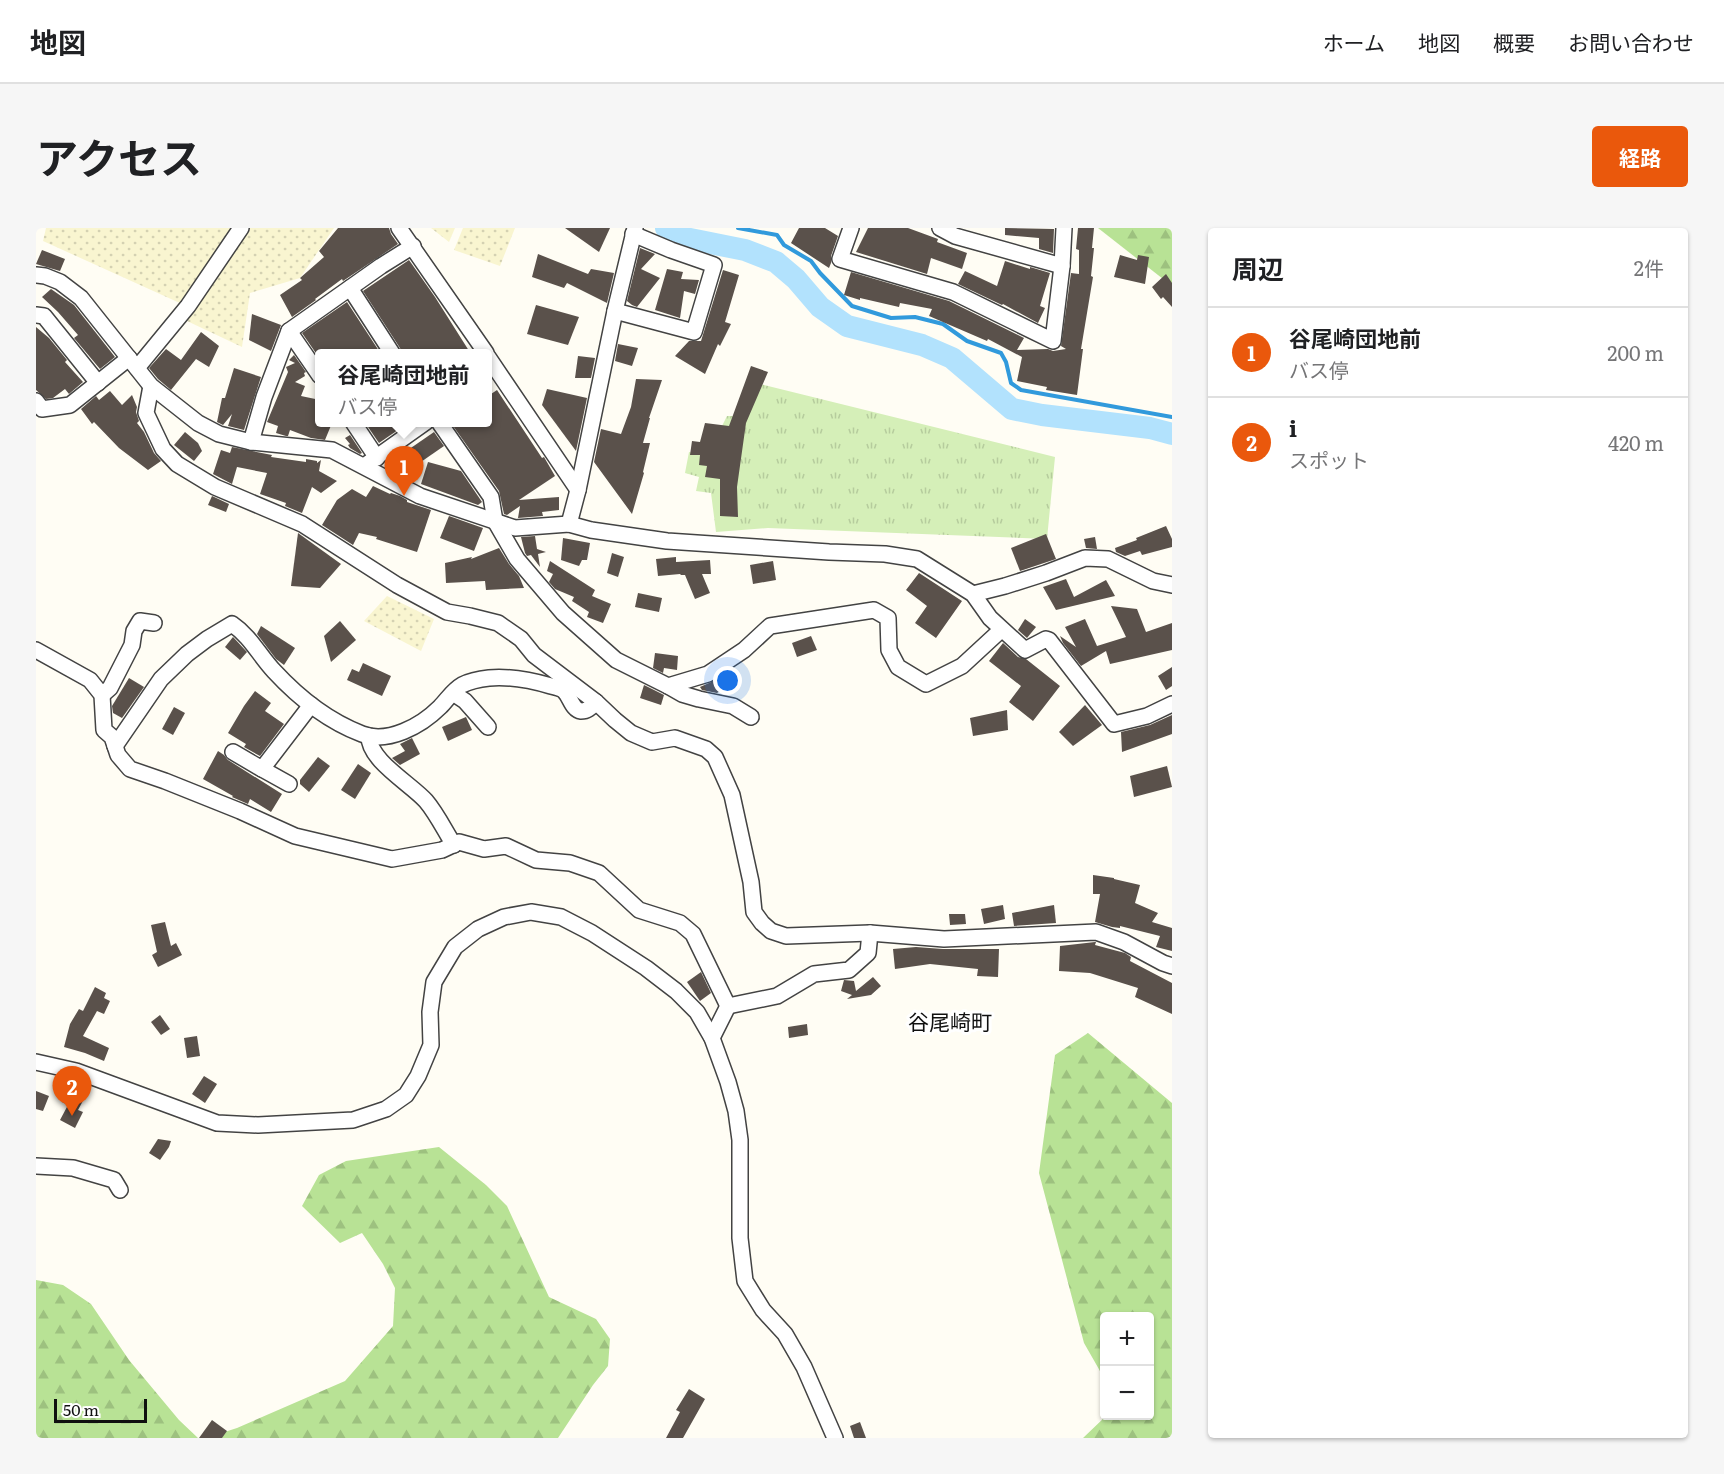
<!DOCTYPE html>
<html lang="ja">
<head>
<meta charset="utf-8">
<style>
  :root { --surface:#fff; --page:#f6f6f6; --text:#202124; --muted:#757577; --line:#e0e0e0; --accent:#ea580c }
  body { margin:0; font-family:Literata,"Noto Sans JP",serif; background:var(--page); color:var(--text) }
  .controls { position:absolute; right:18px; bottom:18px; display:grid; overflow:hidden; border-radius:6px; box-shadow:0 2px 4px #0004 }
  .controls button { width:54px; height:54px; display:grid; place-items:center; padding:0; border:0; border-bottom:2px solid var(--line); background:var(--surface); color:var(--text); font:30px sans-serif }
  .scale { position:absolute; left:18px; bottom:15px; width:93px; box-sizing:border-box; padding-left:6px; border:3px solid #101010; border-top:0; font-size:16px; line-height:21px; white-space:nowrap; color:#101010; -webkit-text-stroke:4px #fff; paint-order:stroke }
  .you { position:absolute; left:692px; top:453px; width:21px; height:21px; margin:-15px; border:4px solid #fff; border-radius:50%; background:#1a73e8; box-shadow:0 0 0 9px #1a73e833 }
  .badge { display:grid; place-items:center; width:39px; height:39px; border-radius:50%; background:var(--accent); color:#fff; font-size:20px; font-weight:700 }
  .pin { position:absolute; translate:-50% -50px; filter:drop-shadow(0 2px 3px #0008) }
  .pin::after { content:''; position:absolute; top:32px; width:21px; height:18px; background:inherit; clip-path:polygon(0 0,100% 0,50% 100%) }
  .popup { position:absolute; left:279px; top:121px; width:177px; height:78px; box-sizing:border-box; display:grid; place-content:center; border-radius:6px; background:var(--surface); filter:drop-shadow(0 2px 4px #0005); font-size:20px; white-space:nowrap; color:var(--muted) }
  .popup b { font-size:22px; color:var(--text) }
  .popup::after { content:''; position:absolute; left:50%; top:100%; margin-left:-12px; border:12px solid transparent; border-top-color:var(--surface) }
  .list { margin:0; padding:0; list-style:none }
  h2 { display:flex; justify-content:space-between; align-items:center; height:78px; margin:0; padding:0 24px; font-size:26px }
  h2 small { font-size:20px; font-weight:400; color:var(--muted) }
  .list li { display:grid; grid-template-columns:39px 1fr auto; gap:18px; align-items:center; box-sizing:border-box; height:90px; padding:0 24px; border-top:2px solid var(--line) }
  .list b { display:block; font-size:22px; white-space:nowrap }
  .list p { margin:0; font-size:20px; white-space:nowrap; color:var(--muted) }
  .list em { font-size:20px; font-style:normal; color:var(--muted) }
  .map { position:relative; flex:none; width:1136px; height:1210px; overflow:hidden; border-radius:6px }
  header { display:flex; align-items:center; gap:36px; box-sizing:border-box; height:84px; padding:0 30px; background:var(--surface); border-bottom:2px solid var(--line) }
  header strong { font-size:28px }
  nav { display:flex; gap:33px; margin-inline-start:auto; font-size:21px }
  .intro { display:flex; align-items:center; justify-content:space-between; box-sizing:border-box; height:144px; padding:0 36px }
  h1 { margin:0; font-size:42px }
  .button { padding:15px 27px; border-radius:6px; background:var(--accent); color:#fff; font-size:21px; font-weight:700 }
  main { display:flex; gap:36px; padding:0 36px }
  aside { flex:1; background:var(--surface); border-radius:6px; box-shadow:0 2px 4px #0004 }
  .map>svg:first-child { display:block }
</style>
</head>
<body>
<header>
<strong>地図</strong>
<nav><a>ホーム</a><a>地図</a><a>概要</a><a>お問い合わせ</a></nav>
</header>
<div class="intro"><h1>アクセス</h1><a class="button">経路</a></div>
<main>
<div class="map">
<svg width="1136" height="1210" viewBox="0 0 1136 1210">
  <defs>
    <pattern id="farmland-dots" width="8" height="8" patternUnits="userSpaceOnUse" patternTransform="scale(1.5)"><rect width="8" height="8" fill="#f9f5d0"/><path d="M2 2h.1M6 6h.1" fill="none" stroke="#d4d1b2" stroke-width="1.8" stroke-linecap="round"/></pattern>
    <pattern id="grass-tufts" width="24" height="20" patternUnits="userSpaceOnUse" patternTransform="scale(1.5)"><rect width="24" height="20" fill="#d5efb8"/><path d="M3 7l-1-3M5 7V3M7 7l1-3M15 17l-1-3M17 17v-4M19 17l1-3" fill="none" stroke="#b6cc9d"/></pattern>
    <pattern id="forest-firs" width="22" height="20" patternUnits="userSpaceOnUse" patternTransform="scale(1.5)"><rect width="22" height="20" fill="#b8e295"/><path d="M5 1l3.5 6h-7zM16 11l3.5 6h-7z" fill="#9dc17f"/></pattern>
  </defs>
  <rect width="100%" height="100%" fill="#fffdf4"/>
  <g fill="url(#farmland-dots)">
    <polygon points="10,0 298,0 264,50 214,65 206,119 151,93 146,76 7,13"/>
    <polygon points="395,0 419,0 413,14"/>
    <polygon points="427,0 479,0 464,38 418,22"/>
    <polygon points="351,368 398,391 385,423 328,393"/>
  </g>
  <polygon fill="url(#grass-tufts)" points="712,153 1019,229 1011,311 732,300 680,304 675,265 660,263 663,249 649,245 653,224 663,226 665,211 680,210 691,188 700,188"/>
  <g fill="url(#forest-firs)">
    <polygon points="1062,0 1136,0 1136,58"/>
    <polygon points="1052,805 1136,875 1136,1210 1047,1210 1070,1188 1114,1188 1114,1088 1068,1088 1068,1150 1048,1115 1003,945 1019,827"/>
    <polygon points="403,919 450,957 471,978 513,1069 560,1091 574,1111 572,1138 557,1157 522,1210 170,1210 201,1200 309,1153 357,1098 359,1060 347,1036 326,1005 304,1015 266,978 283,947 310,933"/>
    <polygon points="0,1052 27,1057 55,1076 93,1132 143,1192 162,1210 0,1210"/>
  </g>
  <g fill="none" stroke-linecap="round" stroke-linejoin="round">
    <polyline stroke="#319adc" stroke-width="4" points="702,0 741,7 748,17 775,33 784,45 816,78 855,90 879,89 907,96 931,113 965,125 970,134 975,155 985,162 1136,189"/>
    <polyline stroke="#b2e2fd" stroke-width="22" points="630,0 649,10 709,22 740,34 760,51 784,79 811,98 886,117 916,130 976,181 1006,187 1114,200 1136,206"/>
  </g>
  <g fill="#5a514b">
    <polygon points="302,0 353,0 355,6 362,16 307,53 306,51 279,71 280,72 256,89 244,67 266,52 264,50 288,29 283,23"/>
    <polygon points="529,0 574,0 563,24"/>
    <polygon points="763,0 789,0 802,8 795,28 795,35 793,40 755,15"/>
    <polygon points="832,0 872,0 902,11 901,14 931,25 926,41 895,30 891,46 820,24"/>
    <polygon points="969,0 1018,1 1017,25 1003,21 1003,10 969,7"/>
    <polygon points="1042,0 1058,0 1056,20 1058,20 1055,48 1057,49 1045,121 1047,121 1041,167 1010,162 1011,159 981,153 986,129 952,111 951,113 893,88 896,81 864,75 863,79 824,70 824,72 808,67 815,44 913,73 988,110 981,122 1012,121 1017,123 1030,121 1025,118 1035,45 1043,46 1043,22 1040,21"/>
    <polygon points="604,20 619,26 605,41 624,50 601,79 596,77 591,73"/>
    <polygon points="6,22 29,31 24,43 0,36"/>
    <polygon points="502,26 552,46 555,41 578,45 571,75 531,55 528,60 496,49"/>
    <polygon points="1084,27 1101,32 1102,27 1113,29 1109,56 1078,49"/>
    <polygon points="373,32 399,69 435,126 366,126 364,120 327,63"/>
    <polygon points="969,33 994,41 994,39 1014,45 1004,78 1009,80 1002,95 967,76 966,77 922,56 929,43 961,58"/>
    <polygon points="631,41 647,44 645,51 663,52 659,66 648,63 644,90 619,82"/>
    <polygon points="687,42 703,47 689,94 695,96 684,118 682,116 669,146 639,128 653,113 665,113"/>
    <polygon points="1130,46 1136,55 1136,79 1127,69 1125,71 1116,59"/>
    <polygon points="15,61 38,77 79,129 64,141 38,110 42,107 22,84 6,69"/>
    <polygon points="311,74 345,126 284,126 284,131 266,105"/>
    <polygon points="500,77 543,89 532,117 491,106"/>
    <polygon points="216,86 245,97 235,123 213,112"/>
    <polygon points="0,99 13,110 31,132 29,134 47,154 33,166 29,161 17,170 10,171 0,162"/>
    <polygon points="165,104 183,118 173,139 160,131 135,162 122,151 113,140 130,121 145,132"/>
    <polygon points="582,116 602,120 596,138 579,133"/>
    <polygon points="258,127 270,144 268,145 269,148 259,154 269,158 265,168 284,172 284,195 296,195 289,212 275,210 254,202 252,208 250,208 240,205 242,198 231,194 252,144 250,139 259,135 253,132"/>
    <polygon points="542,128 559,130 555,150 539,150"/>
    <polygon points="715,138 732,144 710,195 701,259 702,289 684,288 684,251 669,249 671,238 663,237 664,227 654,227 656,213 664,214 669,195 693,198"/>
    <polygon points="198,140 225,149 208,202 192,198 196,186 187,197 181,194 186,170 189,170"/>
    <polygon points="600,151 626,152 613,190 614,190 607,215 614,215 607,244 608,245 596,286 558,234 565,201 585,206 595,179"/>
    <polygon points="511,161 551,170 540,223 506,177"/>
    <polygon points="461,162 506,230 508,229 519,248 483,272 523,269 523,282 506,284 507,288 482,290 484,278 471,287 468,286 463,263 415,195 452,195 452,168"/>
    <polygon points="74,163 86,177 96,167 101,179 100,184 103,193 101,195 108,204 118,225 125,233 112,242 83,220 58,194 56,196 45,181 60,168 63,172"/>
    <polygon points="332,195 372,195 343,215 330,196"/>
    <polygon points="149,204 162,215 166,223 158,233 138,217"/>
    <polygon points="398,204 408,218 366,247 356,233"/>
    <polygon points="314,207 326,225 324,226 314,220 312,217 314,216 309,210"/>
    <polygon points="196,219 236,227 235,229 270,234 270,231 281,233 281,235 285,232 283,243 301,253 285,265 276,259 266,285 249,278 250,275 224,266 231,245 201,239 196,256 177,246 185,222 194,225"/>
    <polygon points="392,234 425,243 446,274 442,277 385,256"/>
    <polygon points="337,258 354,266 355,265 364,268 371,272 371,274 395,282 381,324 340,311 341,309 323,305 317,317 286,297 301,272 316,261 330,269"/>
    <polygon points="176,268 193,276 190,284 172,277"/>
    <polygon points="413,288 447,300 438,323 404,310"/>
    <polygon points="1130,298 1136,311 1136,319 1106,327 1104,323 1089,328 1080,324 1079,320 1101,312 1100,310"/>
    <polygon points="262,305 305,336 284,360 255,358"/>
    <polygon points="1010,306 1020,331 984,343 975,320"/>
    <polygon points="499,308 501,321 510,324 502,326 504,339 495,327 491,328 489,325 485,309"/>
    <polygon points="1059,309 1061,321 1050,320 1048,311"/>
    <polygon points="527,310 554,315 551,332 546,332 543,338 525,332"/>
    <polygon points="463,320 473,336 483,348 488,360 450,362 449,353 410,355 409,335 436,329 435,331"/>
    <polygon points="576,325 588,329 582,349 571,345"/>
    <polygon points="640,329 640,334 674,332 675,346 666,346 674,365 659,371 649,347 645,347 644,346 622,348 620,331"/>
    <polygon points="514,333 559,362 556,368 575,376 567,395 551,389 553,384 536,373 538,369 519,361 513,354 517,346 511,343"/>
    <polygon points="737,333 740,352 717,356 714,337"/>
    <polygon points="883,345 926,373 900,410 879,395 891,378 870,362"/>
    <polygon points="1030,351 1038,369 1070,352 1079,368 1020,382 1007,359"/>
    <polygon points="602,365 626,370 623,384 599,379"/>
    <polygon points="1075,378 1101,381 1110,404 1136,395 1136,422 1074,436 1070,423 1045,438 1027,415 1024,408 1040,419 1029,399 1049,391 1061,418 1090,409"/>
    <polygon points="989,391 1000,399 991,410 982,402"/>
    <polygon points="304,393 320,412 295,434 288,408"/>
    <polygon points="225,398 259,420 248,437 240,431 221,406"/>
    <polygon points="775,408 781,422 761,429 756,415"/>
    <polygon points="197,409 211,424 204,432 189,419"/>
    <polygon points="967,415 982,429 990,431 1024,458 997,493 973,474 985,458 953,433"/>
    <polygon points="619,425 642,428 641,442 628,440 627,445 617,440"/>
    <polygon points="327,435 355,448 346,468 311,452 316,441 323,444"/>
    <polygon points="1136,439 1136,458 1130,462 1122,448"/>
    <polygon points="93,450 108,459 86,490 77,485 76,478"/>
    <polygon points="682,451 687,461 681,465 666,462 664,459"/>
    <polygon points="608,457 628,467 625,477 604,470"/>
    <polygon points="219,463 235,475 229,483 248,496 224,528 208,519 210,516 192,505 208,478"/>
    <polygon points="1049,477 1066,497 1037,518 1023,504"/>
    <polygon points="138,479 149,485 137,507 126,501"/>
    <polygon points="971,482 972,502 937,508 934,490"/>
    <polygon points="1136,487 1136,506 1086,524 1085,504 1114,497"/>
    <polygon points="430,489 436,502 412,513 406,499"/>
    <polygon points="376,510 384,526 364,537 356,530 369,523 364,516"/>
    <polygon points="182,523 188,527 192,532 246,566 235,584 214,571 212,576 196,569 197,568 167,551"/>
    <polygon points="282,529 294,538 273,564 264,556 264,552"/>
    <polygon points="322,536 335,545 319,571 305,562"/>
    <polygon points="1131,538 1136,559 1098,569 1094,548"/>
    <polygon points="1057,647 1078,650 1078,651 1104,657 1099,675 1122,685 1116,694 1136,700 1136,723 1120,719 1124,708 1084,698 1084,700 1076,699 1059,694 1064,666 1057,666"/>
    <polygon points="967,677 969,691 948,696 945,681"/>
    <polygon points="1018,677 1020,695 978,698 976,685"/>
    <polygon points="913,686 929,686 930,696 914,697"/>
    <polygon points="129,694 135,718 140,715 146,727 122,739 116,727 121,724 115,697"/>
    <polygon points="1059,714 1060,714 1059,717 1089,725 1095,729 1094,733 1136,755 1136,786 1099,769 1102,760 1054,745 1023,743 1024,718"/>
    <polygon points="880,719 907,721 963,721 962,749 941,748 942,741 894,736 859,741 857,721"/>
    <polygon points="665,744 675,765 664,773 651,754"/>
    <polygon points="837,749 845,758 835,767 811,771 816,767 805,763 808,752 818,753 820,763"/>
    <polygon points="59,759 70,765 68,770 74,773 68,786 61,783 47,808 73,820 68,833 49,825 28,819 34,796 43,781 47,783"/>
    <polygon points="124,787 134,801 125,807 115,794"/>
    <polygon points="771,796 772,807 753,810 752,799"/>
    <polygon points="161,808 164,828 151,830 148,810"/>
    <polygon points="168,848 181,856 169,875 156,866"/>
    <polygon points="33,861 49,869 42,882 47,884 39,900 24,892 32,877 26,874"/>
    <polygon points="0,863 13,868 7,883 0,881"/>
    <polygon points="122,911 135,913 133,919 124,932 113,925"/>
    <polygon points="653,1161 669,1171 647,1210 630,1210 644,1184 640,1182"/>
    <polygon points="176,1192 191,1203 186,1210 163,1210"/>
    <polygon points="824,1194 830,1210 818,1210 814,1198"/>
  </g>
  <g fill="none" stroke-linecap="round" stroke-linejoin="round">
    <g stroke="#434343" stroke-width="18">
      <g id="minor">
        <polyline points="363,0 450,125"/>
        <polyline points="815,0 804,31 917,64 1017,113 1026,38 1028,0"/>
        <polyline points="904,0 919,8 1026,38"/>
        <polyline points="0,47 9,48 24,54 45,70 115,158 162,195 183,206 215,214 296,222 384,268 479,300 533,296 555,302 631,313 793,324 849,326 881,331 937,366 954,390 989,422 1010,411 1013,412 1078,496 1111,488 1136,476"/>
        <polyline points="314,60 356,125"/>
        <polyline points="579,83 658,104 678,37 635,22 597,6"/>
        <polyline points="0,87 8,88 62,155"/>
        <polyline points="253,103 284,148"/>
        <polyline points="452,129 542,262"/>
        <polyline points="101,140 152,78 205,0"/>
        <polyline points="115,158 110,185 127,221 141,236 179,259 266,296 361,357 411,384 434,388 462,395 485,411 498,427 560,474 579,492 595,505 616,514 639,510 670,521 679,529 696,567 715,654 718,684 726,695 735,703 750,708 834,705 908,711 1060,704 1088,714 1127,735 1136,738"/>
        <polyline points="0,173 6,181 34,177 93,130"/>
        <polyline points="317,194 341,230"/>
        <polyline points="403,194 455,269 459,293 481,331 527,385 580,432 632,458 672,446 708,422 734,398 838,382 852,390 853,422 862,439 890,456 926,438 965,402"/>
        <polyline points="215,214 228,169 253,103 345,38 377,18"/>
        <polyline points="328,238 390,194"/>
        <polyline points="533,296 542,262 579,83 599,0"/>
        <polyline points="937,366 969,358 1010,345 1049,330 1072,331 1117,353 1136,357"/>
        <polyline points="0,422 54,452 66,467 68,502 76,509 82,527 94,541 129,553 204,583 259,608 356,631 406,622 423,614 448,621 470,618 500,632 534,635 563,645 603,682 644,695 657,706 692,778"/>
        <polyline points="632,458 646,466 663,471 697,478 715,489"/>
        <polyline points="417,465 429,473 452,499"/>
        <polyline points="66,467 74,460 96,417 98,403 104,393 118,395"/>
        <path d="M333,508c-1,24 42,48 57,65 11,13 19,30 28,44"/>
        <path d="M79,518l46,-67 26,-25 20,-15 25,-15c19,13 27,31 42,47 24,26 54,50 88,63 26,10 59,-8 78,-27 7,-7 13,-17 22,-22 8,-4 18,-6 27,-7 21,-2 41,2 62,8 4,1 10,2 13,5 6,5 8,19 17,20 7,0 10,-4 15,-9"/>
        <polyline points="197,524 226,541 275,477"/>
        <polyline points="226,541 253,556"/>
        <polyline points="692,778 741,768 778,746 813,742 832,725 834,705"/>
        <polyline points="676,810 692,778"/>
        <polyline points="0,834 40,843 181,895 222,897 317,892 350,881 370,867 382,848 395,817 394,784 398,754 419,719 442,701 468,689 495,684 525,689 556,705 610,740 640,763 661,784 676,810 692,854 700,883 704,912 704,1010 709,1053 727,1082 749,1106 768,1139 799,1210"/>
        <polyline points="0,938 37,940 78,952 84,962"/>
      </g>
    </g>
    <use href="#minor" stroke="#fff" stroke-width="15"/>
  </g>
  <g text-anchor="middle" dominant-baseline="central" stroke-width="6" stroke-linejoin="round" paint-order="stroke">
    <g font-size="21" fill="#101010" stroke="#fff">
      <text x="914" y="792">谷尾崎町</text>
    </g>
  </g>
</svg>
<div class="controls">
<button>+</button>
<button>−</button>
</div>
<div class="scale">50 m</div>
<div class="you"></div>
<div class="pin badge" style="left:368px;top:268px">1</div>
<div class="popup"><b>谷尾崎団地前</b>バス停</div>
<div class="pin badge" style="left:36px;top:888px">2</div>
</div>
<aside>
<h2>周辺<small>2件</small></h2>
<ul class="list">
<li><span class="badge">1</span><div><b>谷尾崎団地前</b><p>バス停</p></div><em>200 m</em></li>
<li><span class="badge">2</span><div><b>i</b><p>スポット</p></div><em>420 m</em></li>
</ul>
</aside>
</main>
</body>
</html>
